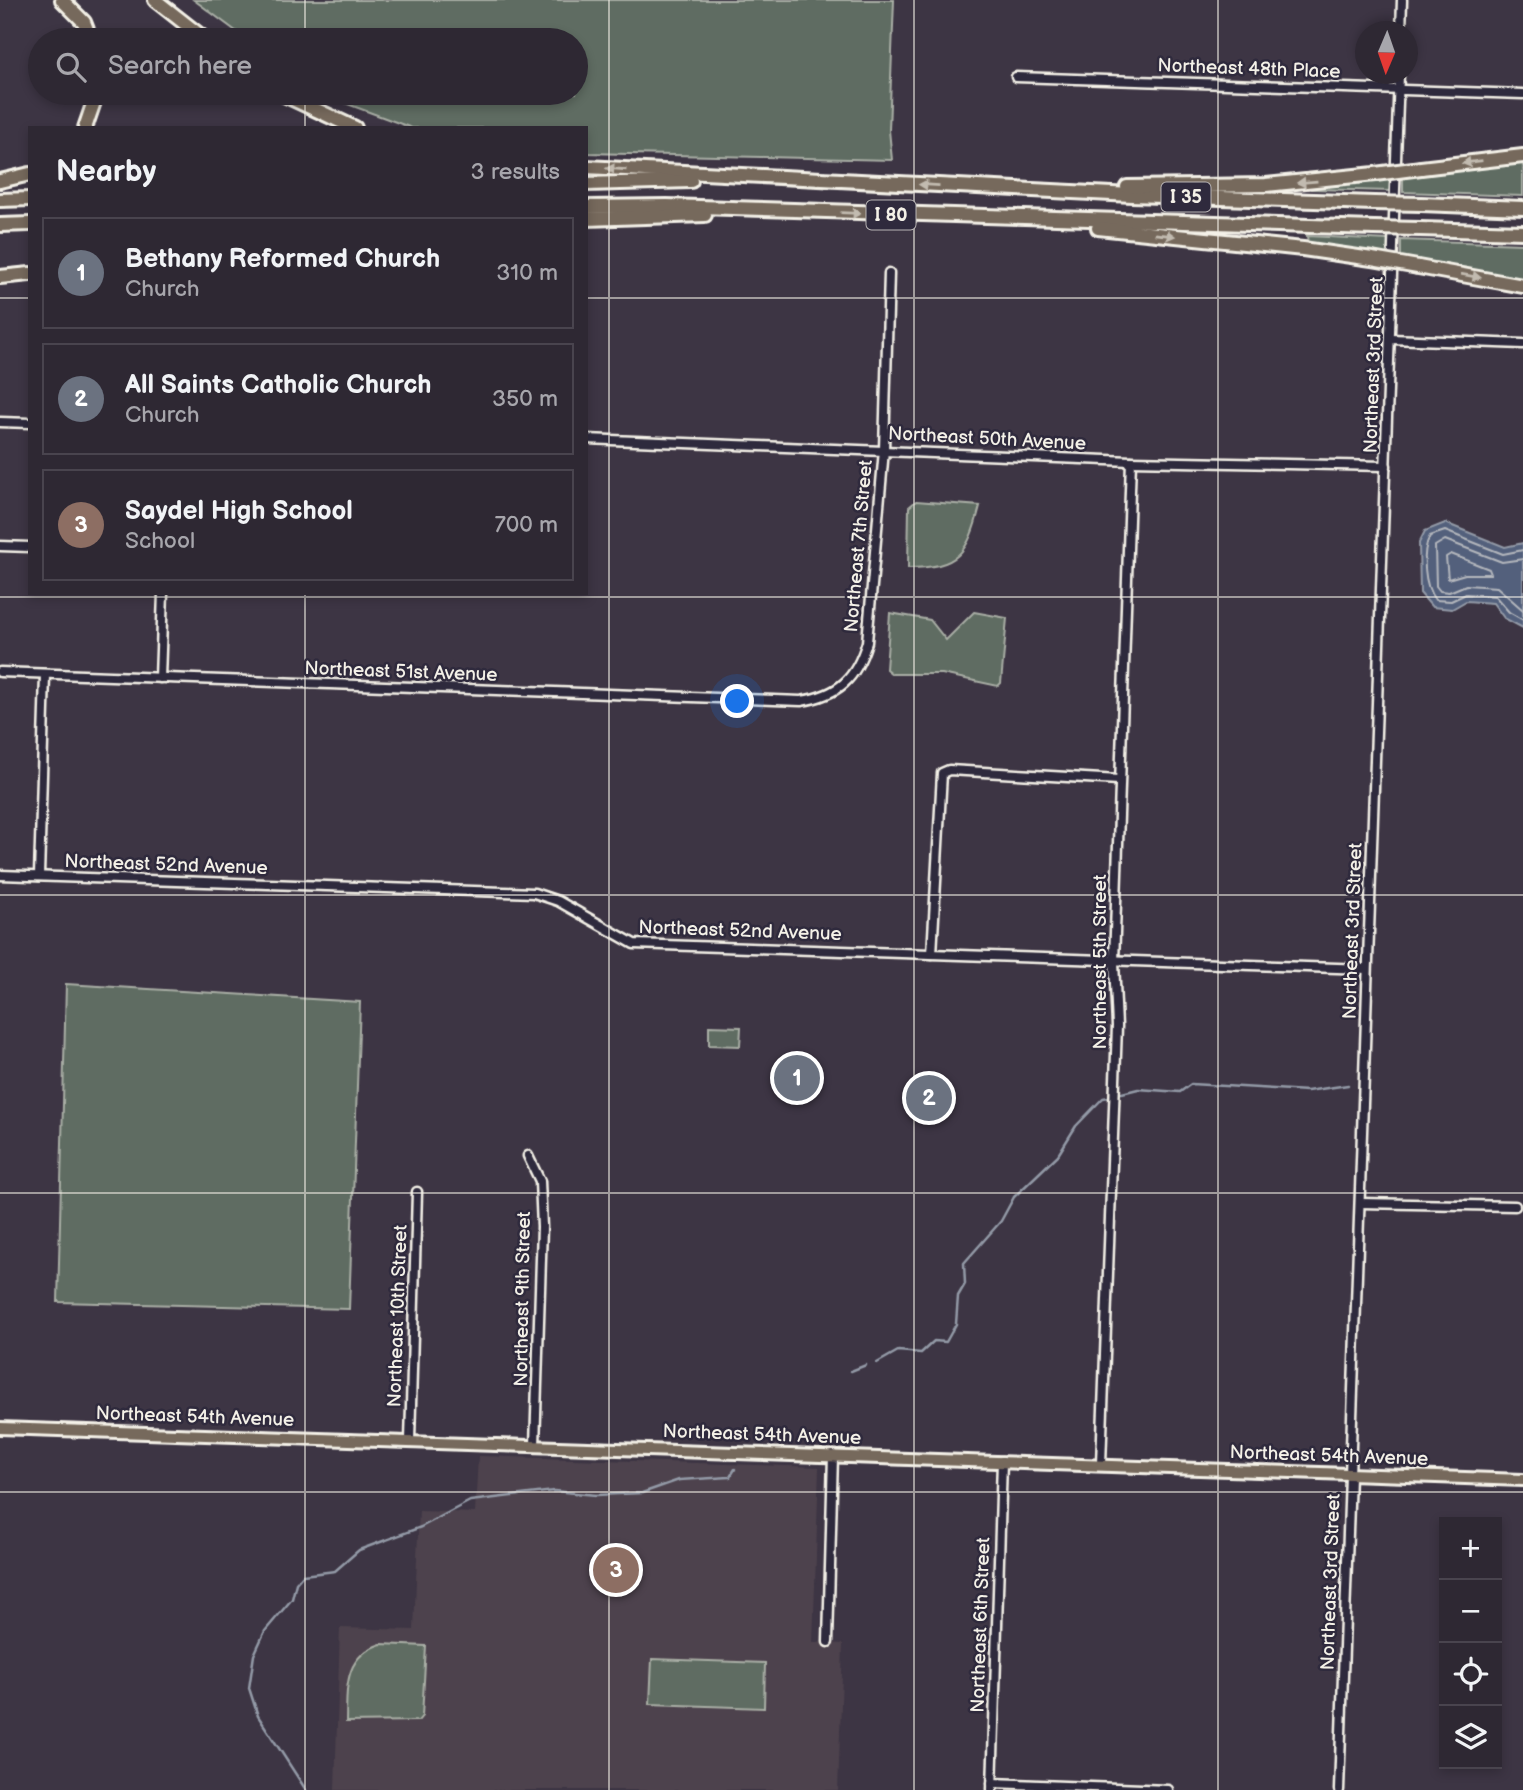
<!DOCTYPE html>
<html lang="en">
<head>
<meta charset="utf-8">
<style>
  :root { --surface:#2e2833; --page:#36303b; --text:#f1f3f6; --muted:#a7a6ac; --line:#49444e; --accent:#1a73e8 }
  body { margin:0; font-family:"Balsamiq Sans",sans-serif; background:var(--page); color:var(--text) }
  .controls { position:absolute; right:21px; bottom:21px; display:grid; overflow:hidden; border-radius:0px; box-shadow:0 4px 10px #0003 }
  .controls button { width:63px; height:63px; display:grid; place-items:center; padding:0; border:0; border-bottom:2px solid var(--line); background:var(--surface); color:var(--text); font:35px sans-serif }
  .compass { position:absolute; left:1355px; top:21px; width:63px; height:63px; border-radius:50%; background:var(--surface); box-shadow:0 4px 10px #0003; rotate:182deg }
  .you { position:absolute; left:738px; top:702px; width:24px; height:24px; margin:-18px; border:5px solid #fff; border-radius:50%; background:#1a73e8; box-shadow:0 0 0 10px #1a73e833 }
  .badge { display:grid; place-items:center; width:46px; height:46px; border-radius:50%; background:var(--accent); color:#fff; font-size:23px; font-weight:700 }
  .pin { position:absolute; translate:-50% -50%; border:4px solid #fff; box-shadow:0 2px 7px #0006 }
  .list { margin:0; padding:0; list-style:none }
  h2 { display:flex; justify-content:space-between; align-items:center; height:91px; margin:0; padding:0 28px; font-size:30px }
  h2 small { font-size:23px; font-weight:400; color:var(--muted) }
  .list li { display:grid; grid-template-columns:46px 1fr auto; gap:21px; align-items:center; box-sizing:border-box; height:112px; margin:0 14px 14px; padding:0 14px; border:2px solid var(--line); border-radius:0px }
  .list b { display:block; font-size:26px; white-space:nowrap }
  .list p { margin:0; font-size:23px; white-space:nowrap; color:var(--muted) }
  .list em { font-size:23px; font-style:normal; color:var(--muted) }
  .icon { flex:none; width:38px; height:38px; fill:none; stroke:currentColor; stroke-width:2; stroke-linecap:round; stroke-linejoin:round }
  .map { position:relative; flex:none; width:1523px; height:1790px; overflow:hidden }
  .search { position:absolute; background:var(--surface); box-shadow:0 4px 10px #0003; left:28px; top:28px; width:560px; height:77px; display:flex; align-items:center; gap:18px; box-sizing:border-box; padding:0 24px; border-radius:38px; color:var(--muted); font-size:26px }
  .panel { position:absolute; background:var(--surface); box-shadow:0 4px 10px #0003; left:28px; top:126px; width:560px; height:469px; border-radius:0px }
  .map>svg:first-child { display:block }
</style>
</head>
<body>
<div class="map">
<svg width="1523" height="1790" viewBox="0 0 1523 1790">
  <rect width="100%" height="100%" fill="#3d3544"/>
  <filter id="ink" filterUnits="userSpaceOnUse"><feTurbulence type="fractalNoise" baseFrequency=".0143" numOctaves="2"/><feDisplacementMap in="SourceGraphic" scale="14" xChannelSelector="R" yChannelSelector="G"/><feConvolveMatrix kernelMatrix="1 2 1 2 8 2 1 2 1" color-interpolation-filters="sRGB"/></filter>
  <g filter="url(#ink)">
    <polygon fill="#4e434d" points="478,1456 819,1467 813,1642 843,1644 838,1790 335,1790 340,1628 414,1630 419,1511 475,1513"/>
    <g fill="#5e6c62" stroke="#a9aea5" stroke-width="2">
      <polygon points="194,0 894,0 889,130 892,160 586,153 586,128 412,128 318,93 576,93 576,40 248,40"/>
      <polygon points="1523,161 1523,196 1403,192 1403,176"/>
      <polygon points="1392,177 1392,191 1311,189 1310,186"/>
      <polygon points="1307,236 1389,240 1388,257 1308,244"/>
      <polygon points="1401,240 1523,244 1523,281 1401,259"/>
      <path d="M916,501l64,5c-12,48 -22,62 -72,62l1,-61z"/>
      <polygon points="974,612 1007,618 1001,683 998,686 942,674 892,674 886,669 890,613 930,620 946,640"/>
      <polygon points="66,984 360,1002 349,1309 58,1302"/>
      <polygon points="709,1026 741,1027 740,1046 709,1045"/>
      <path d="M381,1644l45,2 -4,70 -4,5 -72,1c1,-33 -3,-66 35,-78z"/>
      <polygon points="652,1659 765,1663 764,1708 650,1704"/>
    </g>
    <polygon fill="#53607c" stroke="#939aa7" stroke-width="2" points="1445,523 1505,547 1523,543 1523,628 1504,618 1493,603 1466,601 1452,609 1432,607 1420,593 1419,543 1425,531"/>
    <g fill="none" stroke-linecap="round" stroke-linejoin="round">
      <g stroke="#b4b7bd" stroke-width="2">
        <path d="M1523,550l-20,4 -58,-23 -15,5c-9,16 -6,50 5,64l16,1 15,-7 29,2 14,16 14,8"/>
        <polygon points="1451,554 1489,569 1491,574 1465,574 1448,579 1446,557"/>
        <polyline points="1523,559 1502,562 1445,540 1435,546 1436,586 1440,591 1449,592 1466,585 1497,587 1523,610"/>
      </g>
      <g stroke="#939aa7" stroke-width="2.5">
        <polyline points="1122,1093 1138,1089 1180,1092 1191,1084 1307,1091 1348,1085"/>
        <polyline points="877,1363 898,1351 921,1353 934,1341 946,1342 956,1324 958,1296 965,1284 964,1263 1001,1221 1014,1197 1058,1155 1076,1126 1103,1098 1109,1097"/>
        <polyline points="851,1371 866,1365"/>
        <polyline points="306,1790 258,1716 249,1688 254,1655 265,1631 292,1599 296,1583 303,1575 335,1571 359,1550 421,1527 470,1501 554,1491 596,1495 642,1493 679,1480 730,1477 735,1469"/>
      </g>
      <g stroke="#f4f1e8" stroke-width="13">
        <g id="minor">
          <polyline points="1401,32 1402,0"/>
          <polyline points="1016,77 1523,94"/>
          <polyline points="1391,339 1523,344"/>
          <polyline points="0,422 30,423"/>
          <polyline points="586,439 1131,461 1386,466"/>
          <polyline points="0,546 30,547"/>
          <path d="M0,672l801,29c38,-6 55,-22 66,-59l17,-192 5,-177"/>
          <polyline points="160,678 163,593"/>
          <polyline points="0,875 534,893 558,901 634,944 1367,969"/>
          <polyline points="39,876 45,675"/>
          <polyline points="932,954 942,773 949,770 1119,780"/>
          <polyline points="528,1156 540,1181 542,1227 535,1446"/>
          <polyline points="1360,1203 1515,1206"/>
          <polyline points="410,1441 417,1192"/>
          <polyline points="1101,1464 1117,1026 1114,962 1131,461"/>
          <polyline points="828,1642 833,1455"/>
          <polyline points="992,1783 1168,1790"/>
          <polyline points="992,1790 1002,1461"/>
          <polyline points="1339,1790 1399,74"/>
        </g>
      </g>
      <g stroke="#f4f1e8" stroke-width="16">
        <polyline id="major" points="0,1428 1523,1480"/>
      </g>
      <g stroke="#f4f1e8" stroke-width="18">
        <g id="highway">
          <polyline points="62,0 84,22 91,40"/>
          <polyline points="155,0 206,40"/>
          <polyline points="280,93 355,128"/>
          <polyline points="85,128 97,93"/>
          <polyline points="586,167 1132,195 1374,203"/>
          <polyline points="1421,168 1523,156"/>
          <polyline points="0,181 30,174"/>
          <polyline points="586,184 691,181"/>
          <polyline points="1127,187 1266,185 1375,174"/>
          <polyline points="0,200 30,199"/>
          <polyline points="1421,204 1523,208"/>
          <polyline points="586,207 667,206 1374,228"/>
          <polyline points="586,219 705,215"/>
          <polyline points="0,225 30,224"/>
          <polyline points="1098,228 1303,249 1372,259"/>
          <polyline points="1420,229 1523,232"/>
          <polyline points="1418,267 1523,286"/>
          <polyline points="0,277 30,274"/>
        </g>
      </g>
      <use href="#minor" stroke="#2f2a3d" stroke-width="8"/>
      <use href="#major" stroke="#76695c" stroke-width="10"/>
      <use href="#highway" stroke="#76695c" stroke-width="12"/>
      <g stroke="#f4f1e8" stroke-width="18" stroke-linecap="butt">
        <g id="highway-bridge">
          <polyline points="1375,174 1421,168"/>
          <polyline points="1374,203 1421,204"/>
          <polyline points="1374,228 1420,229"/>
          <polyline points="1372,259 1418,267"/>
        </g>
      </g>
      <use href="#highway-bridge" stroke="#76695c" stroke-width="12"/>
    </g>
    <defs><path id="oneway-solid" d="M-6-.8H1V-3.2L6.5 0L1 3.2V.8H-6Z" transform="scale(1.75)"/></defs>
    <g fill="#c2bbb0">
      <use href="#oneway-solid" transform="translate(1472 162) rotate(173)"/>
      <use href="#oneway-solid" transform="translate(616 169) rotate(-176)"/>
      <use href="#oneway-solid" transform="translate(1307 182) rotate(175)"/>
      <use href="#oneway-solid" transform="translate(929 185) rotate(-177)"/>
      <use href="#oneway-solid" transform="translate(851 213) rotate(2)"/>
      <use href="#oneway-solid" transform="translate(1165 235) rotate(6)"/>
      <use href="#oneway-solid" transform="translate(1471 276) rotate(10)"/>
    </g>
  </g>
  <path fill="none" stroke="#f4f1e8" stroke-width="2" stroke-opacity="0.55" d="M305,0v40M609,0v1790M914,0v1790M1218,0v1790M305,93v35M0,298h30M586,298h937M305,593v1197M0,597h1523M0,895h1523M0,1193h1523M0,1492h1523"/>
  <g text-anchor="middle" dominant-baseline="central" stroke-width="5" stroke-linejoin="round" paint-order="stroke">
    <g fill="#2f2a3d" stroke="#b9b5b5" stroke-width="2">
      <rect x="1161.5" y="182.5" width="49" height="29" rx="5"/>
      <rect x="866.5" y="200.5" width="49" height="29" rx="5"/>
    </g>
    <g font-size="18" font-weight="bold" fill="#f4f1e8">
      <text x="1186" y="197">I 35</text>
      <text x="891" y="215">I 80</text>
    </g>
    <g font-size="19" fill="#f4f1e8" stroke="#2f2a3d">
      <text transform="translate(1249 69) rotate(2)">Northeast 48th Place</text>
      <text transform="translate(1374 365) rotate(-88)">Northeast 3rd Street</text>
      <text transform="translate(987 439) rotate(3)">Northeast 50th Avenue</text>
      <text transform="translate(859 546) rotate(-85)">Northeast 7th Street</text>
      <text transform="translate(401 672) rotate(2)">Northeast 51st Avenue</text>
      <text transform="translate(166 865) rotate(2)">Northeast 52nd Avenue</text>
      <text transform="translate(740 931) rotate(2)">Northeast 52nd Avenue</text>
      <text transform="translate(1353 931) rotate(-88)">Northeast 3rd Street</text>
      <text transform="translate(1100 962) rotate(-90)">Northeast 5th Street</text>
      <text transform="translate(523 1299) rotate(-89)">Northeast 9th Street</text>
      <text transform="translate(398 1316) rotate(-88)">Northeast 10th Street</text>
      <text transform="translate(195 1417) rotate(2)">Northeast 54th Avenue</text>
      <text transform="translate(762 1435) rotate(2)">Northeast 54th Avenue</text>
      <text transform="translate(1329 1456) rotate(2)">Northeast 54th Avenue</text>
      <text transform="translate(1331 1582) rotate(-88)">Northeast 3rd Street</text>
      <text transform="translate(981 1625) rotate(-88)">Northeast 6th Street</text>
    </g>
  </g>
</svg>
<div class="controls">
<button>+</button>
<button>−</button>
<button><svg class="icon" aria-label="locate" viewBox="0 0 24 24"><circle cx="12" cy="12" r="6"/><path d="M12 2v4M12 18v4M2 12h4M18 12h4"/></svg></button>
<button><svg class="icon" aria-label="layers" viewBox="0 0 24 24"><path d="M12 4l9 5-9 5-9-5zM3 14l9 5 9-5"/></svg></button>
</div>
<svg class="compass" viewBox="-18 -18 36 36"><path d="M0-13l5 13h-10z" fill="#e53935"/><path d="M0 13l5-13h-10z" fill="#a7a6ac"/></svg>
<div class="you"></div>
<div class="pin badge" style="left:797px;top:1078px;background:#6b7280">1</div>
<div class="pin badge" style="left:929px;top:1098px;background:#6b7280">2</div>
<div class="pin badge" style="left:616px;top:1570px;background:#8d6e63">3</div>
<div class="search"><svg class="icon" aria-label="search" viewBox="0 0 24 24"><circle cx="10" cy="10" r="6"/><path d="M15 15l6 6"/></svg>Search here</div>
<section class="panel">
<h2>Nearby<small>3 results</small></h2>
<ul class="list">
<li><span class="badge" style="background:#6b7280">1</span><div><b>Bethany Reformed Church</b><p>Church</p></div><em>310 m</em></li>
<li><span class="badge" style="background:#6b7280">2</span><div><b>All Saints Catholic Church</b><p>Church</p></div><em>350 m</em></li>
<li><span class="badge" style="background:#8d6e63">3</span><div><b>Saydel High School</b><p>School</p></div><em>700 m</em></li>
</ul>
</section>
</div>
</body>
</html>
